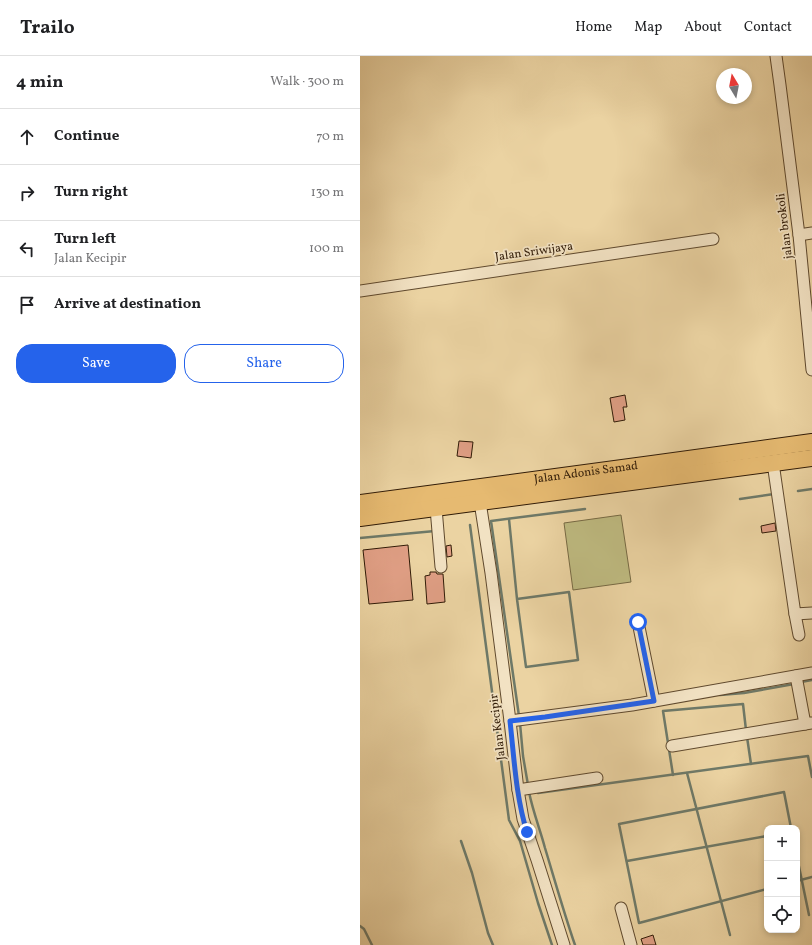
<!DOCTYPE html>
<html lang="en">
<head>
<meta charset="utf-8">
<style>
  :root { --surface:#fff; --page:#f6f6f6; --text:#202124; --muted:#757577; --line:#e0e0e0; --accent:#2563eb }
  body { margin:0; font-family:Vollkorn,serif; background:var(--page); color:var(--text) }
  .controls { position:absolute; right:12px; bottom:12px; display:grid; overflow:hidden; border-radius:8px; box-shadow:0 2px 6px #0003 }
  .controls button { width:36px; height:36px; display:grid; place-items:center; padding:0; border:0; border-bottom:1px solid var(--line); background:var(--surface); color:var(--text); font:20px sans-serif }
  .compass { position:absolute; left:356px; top:12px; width:36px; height:36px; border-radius:50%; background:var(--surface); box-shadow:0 2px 6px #0003; rotate:350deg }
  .stop { position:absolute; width:12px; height:12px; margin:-9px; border:3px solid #2563eb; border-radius:50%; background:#fff }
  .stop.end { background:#2563eb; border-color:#fff; box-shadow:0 1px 4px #0008 }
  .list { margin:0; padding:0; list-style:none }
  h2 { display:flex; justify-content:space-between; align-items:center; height:52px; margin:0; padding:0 16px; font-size:17px }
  h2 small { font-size:13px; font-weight:400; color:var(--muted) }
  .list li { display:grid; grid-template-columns:26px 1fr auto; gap:12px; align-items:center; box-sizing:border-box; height:56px; padding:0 16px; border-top:1px solid var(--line) }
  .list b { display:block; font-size:15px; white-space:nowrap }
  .list p { margin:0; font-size:13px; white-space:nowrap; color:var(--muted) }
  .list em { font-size:13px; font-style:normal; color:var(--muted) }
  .actions { display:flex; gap:8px; padding:12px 16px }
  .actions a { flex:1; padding:9px 0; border:1px solid var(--accent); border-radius:16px; text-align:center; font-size:14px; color:var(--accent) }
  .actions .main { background:var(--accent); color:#fff }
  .icon { flex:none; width:22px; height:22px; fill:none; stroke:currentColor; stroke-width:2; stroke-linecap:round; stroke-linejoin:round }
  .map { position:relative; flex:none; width:452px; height:889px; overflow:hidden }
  header { display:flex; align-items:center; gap:24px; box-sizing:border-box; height:56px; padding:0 20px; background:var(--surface); border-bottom:1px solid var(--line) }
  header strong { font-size:19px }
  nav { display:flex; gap:22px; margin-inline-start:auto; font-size:14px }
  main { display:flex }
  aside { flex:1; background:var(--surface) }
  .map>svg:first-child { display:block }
</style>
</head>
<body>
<header>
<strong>Trailo</strong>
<nav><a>Home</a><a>Map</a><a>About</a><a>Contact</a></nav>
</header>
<main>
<aside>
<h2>4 min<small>Walk · 300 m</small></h2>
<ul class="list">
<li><svg class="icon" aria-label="ahead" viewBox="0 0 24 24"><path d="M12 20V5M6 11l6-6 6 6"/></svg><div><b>Continue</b></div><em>70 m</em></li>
<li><svg class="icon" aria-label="right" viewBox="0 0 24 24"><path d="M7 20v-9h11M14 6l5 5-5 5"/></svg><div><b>Turn right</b></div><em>130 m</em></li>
<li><svg class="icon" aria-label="left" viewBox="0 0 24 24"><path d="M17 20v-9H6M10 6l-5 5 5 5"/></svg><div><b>Turn left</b><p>Jalan Kecipir</p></div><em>100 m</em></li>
<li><svg class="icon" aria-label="arrive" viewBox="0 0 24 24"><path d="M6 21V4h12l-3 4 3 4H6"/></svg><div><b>Arrive at destination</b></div></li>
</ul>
<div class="actions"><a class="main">Save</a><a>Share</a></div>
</aside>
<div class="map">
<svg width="452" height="889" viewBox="0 0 452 889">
  <rect width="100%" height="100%" fill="#ebd3a2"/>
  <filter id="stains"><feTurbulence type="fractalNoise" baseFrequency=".005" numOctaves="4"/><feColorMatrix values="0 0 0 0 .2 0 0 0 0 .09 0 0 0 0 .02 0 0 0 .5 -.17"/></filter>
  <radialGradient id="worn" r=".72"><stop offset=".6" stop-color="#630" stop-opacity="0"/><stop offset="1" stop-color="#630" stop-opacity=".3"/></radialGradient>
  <polygon fill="#beba80" stroke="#776a44" points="261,459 271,526 213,534 204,467"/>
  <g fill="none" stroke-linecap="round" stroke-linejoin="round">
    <g stroke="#6e7968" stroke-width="2.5">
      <polyline points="438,435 452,433"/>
      <polyline points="380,443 414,438"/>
      <polyline points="149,463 157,543 166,611 218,604 209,536 157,543"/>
      <polyline points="110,469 149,764 160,785 178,847 192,889"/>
      <polyline points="0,482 75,475"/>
      <polyline points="441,626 452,624"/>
      <polyline points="360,639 384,637 434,628"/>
      <polyline points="159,660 131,465 225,453"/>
      <polyline points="160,667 163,700 168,729"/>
      <polyline points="387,681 391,708"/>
      <polyline points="327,717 370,879"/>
      <polyline points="313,719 303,655 383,648 386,674"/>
      <path d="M169,736c4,20 11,37 16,56 10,33 19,65 30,97"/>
      <polyline points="178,737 448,700 452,721"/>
      <polyline points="101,785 112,817 128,877 133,889"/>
      <polyline points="437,801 449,859"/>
      <polyline points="267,805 407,780"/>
      <polyline points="437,825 452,821"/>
      <polyline points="407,833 279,867 259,768 424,736 431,772"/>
      <polyline points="0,870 4,873 12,889"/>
    </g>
  </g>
  <g fill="#e09f85" stroke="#301b07">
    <polygon points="265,339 267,351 263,351 265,364 254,366 250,342"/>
    <polygon points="99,385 113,386 111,402 97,400"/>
    <polygon points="415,467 416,475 402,477 401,470"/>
    <polygon points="48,489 53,544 9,548 3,494"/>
    <polygon points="91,489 92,500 87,501 86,490"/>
    <polygon points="70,516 76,516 77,518 83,518 85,546 67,548 65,520 70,519"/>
    <polygon points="293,879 296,889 283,889 281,883"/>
  </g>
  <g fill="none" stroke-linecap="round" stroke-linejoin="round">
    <g stroke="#5f492e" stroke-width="13">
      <g id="minor">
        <polyline points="416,0 420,29 439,179 452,314"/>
        <polyline points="439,179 452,177"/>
        <polyline points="0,235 353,183"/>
        <polyline points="413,407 435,558 452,557"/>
        <polyline points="120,446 131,517 150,665 158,734 163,763 177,804 204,889"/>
        <polyline points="76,452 81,511"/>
        <polyline points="435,558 439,579"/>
        <polyline points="278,566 294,645"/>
        <polyline points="436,620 445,668 451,667"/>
        <polyline points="150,665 272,649 452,617"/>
        <polyline points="312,690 445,668"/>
        <polyline points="158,734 237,722"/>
        <polyline points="261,852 271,889"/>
      </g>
    </g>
    <g stroke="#301b07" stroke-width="18">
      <g id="highway">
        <path id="s1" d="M0,447l292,-39 160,-22"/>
        <polyline points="0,462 452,402"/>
      </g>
    </g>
    <use href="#minor" stroke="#f2e2c3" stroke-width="11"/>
    <use href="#highway" stroke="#e6ba71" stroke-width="16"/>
  </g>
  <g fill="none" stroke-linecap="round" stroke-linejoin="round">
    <path stroke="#2563eb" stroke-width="5" d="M167,776c-11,-34 -13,-75 -17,-111l35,-4 109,-16 -16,-79"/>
  </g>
  <g text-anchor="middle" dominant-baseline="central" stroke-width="3.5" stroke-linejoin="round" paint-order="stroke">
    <g font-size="12" fill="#301b07" stroke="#f2e2c3">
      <text transform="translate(425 170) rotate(-97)">jalan brokoli</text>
      <text transform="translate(174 196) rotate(-8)">Jalan Sriwijaya</text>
      <text stroke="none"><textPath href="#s1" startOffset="228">Jalan Adonis Samad</textPath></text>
      <text transform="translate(138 671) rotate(-97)">Jalan Kecipir</text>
    </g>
  </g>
  <rect width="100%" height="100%" filter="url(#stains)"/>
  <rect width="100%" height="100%" fill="url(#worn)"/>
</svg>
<div class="controls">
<button>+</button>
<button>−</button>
<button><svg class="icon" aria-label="locate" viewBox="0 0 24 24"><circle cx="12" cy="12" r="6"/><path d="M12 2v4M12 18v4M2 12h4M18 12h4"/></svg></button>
</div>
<svg class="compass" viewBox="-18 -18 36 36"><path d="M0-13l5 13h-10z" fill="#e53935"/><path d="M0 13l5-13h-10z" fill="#757577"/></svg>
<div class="stop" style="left:278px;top:566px"></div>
<div class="stop end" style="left:167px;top:776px"></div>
</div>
</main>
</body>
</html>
